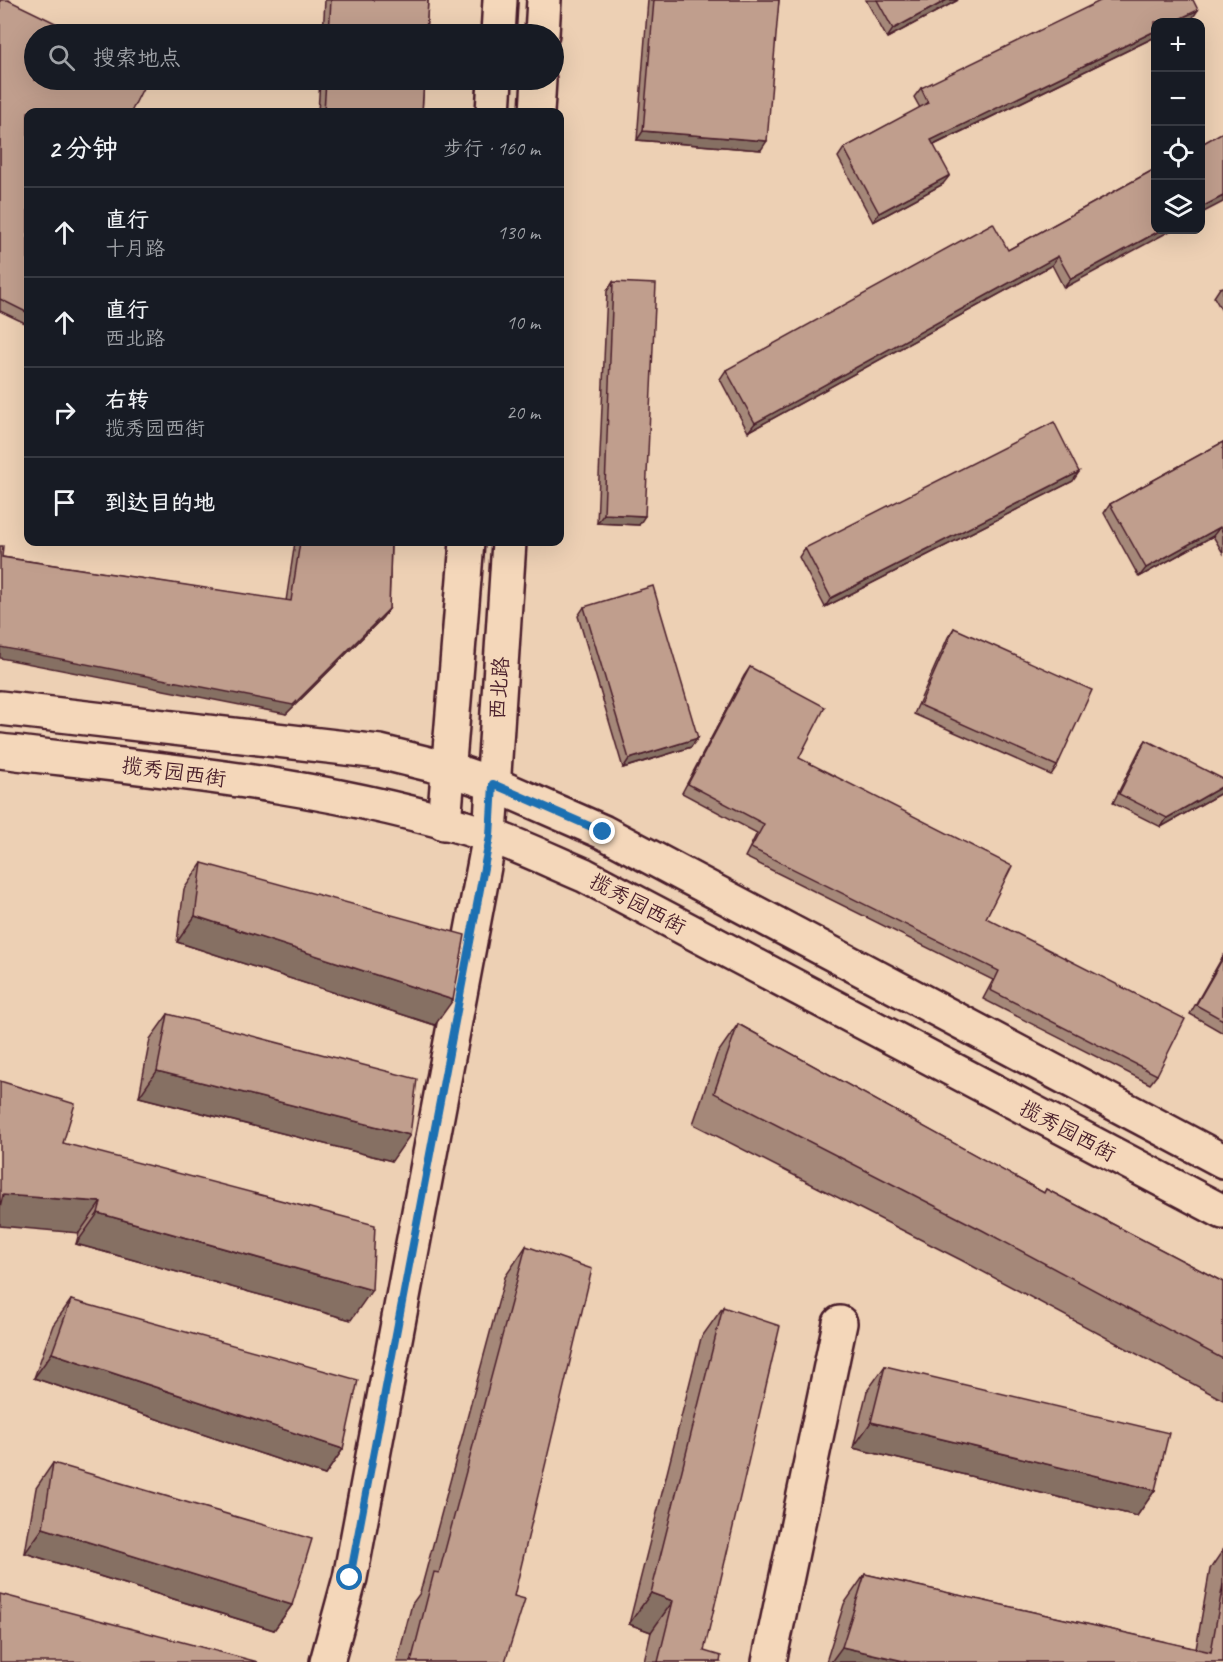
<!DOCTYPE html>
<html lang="zh">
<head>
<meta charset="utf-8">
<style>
  :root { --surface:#171b24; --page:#242831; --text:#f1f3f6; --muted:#9ea1a6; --line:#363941 }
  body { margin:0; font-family:Caveat,"LXGW WenKai TC",sans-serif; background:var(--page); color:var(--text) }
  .controls { position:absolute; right:18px; top:18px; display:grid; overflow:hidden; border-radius:12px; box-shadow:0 6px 24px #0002 }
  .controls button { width:54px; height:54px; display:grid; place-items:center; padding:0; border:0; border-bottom:2px solid var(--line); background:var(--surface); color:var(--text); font:30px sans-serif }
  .stop { position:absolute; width:18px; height:18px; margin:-14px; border:4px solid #1f6fb2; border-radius:50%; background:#fff }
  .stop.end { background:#1f6fb2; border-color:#fff; box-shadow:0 2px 6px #0008 }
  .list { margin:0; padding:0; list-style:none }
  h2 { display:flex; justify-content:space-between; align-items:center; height:78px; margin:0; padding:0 24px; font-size:26px }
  h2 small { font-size:20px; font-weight:400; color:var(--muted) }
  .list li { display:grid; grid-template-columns:39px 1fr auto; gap:18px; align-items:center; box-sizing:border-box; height:90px; padding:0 24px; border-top:2px solid var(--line) }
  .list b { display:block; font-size:22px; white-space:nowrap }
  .list p { margin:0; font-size:20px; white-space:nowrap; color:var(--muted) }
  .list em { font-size:20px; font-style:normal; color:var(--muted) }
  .icon { flex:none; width:33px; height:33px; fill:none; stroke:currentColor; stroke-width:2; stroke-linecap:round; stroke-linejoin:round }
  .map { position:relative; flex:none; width:1223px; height:1662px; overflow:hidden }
  .search { position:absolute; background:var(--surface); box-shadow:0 6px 24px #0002; left:24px; top:24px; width:540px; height:66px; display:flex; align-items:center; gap:15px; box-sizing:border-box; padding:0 21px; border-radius:33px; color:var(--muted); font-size:22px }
  .panel { position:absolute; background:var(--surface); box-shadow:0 6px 24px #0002; left:24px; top:108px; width:540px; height:438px; border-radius:12px }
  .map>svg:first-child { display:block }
</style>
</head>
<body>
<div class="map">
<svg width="1223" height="1662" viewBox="0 0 1223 1662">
  <rect width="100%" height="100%" fill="#edd0b4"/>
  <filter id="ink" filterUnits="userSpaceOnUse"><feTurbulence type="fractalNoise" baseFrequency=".0167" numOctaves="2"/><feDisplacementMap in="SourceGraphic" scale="12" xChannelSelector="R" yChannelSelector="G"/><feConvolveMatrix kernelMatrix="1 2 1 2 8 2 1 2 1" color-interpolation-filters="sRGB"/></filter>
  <g filter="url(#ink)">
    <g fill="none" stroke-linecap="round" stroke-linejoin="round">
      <g stroke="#4a1f2b" stroke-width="38">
        <g id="minor">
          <polyline points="327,1662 350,1578 490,835"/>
          <polyline points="769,1662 840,1323"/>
        </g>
      </g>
      <g stroke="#4a1f2b" stroke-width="38">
        <g id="tertiary">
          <polyline points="0,708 380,752 449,769 493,784 603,832 1223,1161"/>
          <path d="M0,751c163,19 331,33 488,84 33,11 65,27 96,40l639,337"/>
        </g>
      </g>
      <g stroke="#4a1f2b" stroke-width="38">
        <g id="secondary">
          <polyline points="498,34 500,0"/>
          <polyline points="542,34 544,0"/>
          <polyline points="493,112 495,80"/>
          <polyline points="537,112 539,80"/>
          <polyline points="444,823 467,542"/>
          <polyline points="490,835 509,542"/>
        </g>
      </g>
      <use href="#minor" stroke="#f4d7ba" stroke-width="33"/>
      <use href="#tertiary" stroke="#f4d7ba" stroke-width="33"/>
      <use href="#secondary" stroke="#f4d7ba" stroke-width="33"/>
    </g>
    <g fill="#a58879" stroke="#4a1f2b" stroke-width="1.5">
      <polygon points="0,0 28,112 28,318 25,323 0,311"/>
      <polygon points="325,0 428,0 426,34 323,34"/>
      <polygon points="648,0 779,0 761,150 637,140"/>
      <polygon points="866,0 958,0 887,38"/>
      <polygon points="1192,19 934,145 943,184 873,222 838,157 844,148 920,108 914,97 921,88"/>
      <polygon points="320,80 424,80 422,112 318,112"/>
      <polygon points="1155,169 1064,288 1052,265 748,432 720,379 726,370 1008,250"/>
      <polygon points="613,282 639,525 597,523 607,291"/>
      <polygon points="1223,287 1223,313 1214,297 1220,288"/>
      <polygon points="1223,442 1223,553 1213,536 1139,577 1104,513 1110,504"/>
      <polygon points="1073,481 825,607 799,557 805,548"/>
      <polygon points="295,542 391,542 389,609 382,618 286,714 2,557 286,601"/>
      <polygon points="584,607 691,747 623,768 578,616"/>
      <polygon points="954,628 1057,766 1051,775 914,714 948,637"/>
      <polygon points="750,667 799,758 986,918 1157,1075 1150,1084 983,999 993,980 745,857 757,833 682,793 744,676"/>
      <polygon points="1146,740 1223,792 1161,827 1113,803 1140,749"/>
      <polygon points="202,863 435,1025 177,942 184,889"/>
      <polygon points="1223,956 1223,1033 1190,1014"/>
      <polygon points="168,1014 392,1161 139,1097 150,1039"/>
      <polygon points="738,1024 1044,1193 1046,1189 1223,1282 1223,1400 961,1260 693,1124 717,1054"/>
      <polygon points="63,1143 351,1320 76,1244 79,1233"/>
      <polygon points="526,1246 514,1596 505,1662 397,1662 412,1604 420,1593 505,1277"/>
      <polygon points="71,1300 343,1449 325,1475 34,1378 53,1325"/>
      <polygon points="723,1307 704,1651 720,1662 644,1662 651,1632 629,1624 701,1338"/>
      <polygon points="885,1366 1155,1490 1137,1516 853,1448 867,1391"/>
      <polygon points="53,1463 292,1605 274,1630 25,1553 36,1488"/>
      <polygon points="1223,1550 1223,1662 826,1662 844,1604 865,1574 1196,1649 1210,1569"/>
    </g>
    <g fill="#866f63" stroke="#4a1f2b" stroke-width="1.5">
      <polygon points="947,0 958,0 887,38 893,29"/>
      <polygon points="1198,10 1192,19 1185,22 1173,22"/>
      <polygon points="1155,31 1155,37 925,149 931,140"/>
      <polygon points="643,131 767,141 761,150 637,140"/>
      <polygon points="950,175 943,184 873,222 879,213"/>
      <polygon points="1223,196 1223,202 1200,214 1200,208"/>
      <polygon points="1161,230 1172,230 1064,288 1071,279"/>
      <polygon points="1058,256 1052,265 748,432 755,423"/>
      <polygon points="1079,472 1073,481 825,607 831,598"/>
      <polygon points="604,514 645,516 639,525 597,523"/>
      <polygon points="1220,527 1213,536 1139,577 1146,568"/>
      <polygon points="389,609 382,618 286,714 0,658 0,647"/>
      <polygon points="698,738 691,747 623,768 629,759"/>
      <polygon points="1223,786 1223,792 1161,827 1167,818"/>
      <polygon points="195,916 453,1000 435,1025 177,942"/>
      <polygon points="157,1071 410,1135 392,1161 139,1097"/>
      <polygon points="3,1195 101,1202 79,1233 0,1226 0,1199"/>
      <polygon points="98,1213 372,1290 351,1320 76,1244"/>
      <polygon points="52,1353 343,1449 325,1475 34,1378"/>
      <polygon points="871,1422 1155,1490 1137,1516 853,1448"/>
      <polygon points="43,1528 292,1605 274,1630 25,1553"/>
      <polygon points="651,1593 673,1601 651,1632 629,1624"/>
      <polygon points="842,1647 908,1662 831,1662"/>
    </g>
    <g fill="#c09e8d" stroke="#4a1f2b" stroke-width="1.5">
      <polygon points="0,0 8,0 78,34 34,34 34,80 147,80 131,112 28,112 28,313 0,299"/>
      <polygon points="331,0 428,0 426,34 329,34"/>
      <polygon points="654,0 779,0 767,141 643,131"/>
      <polygon points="877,0 947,0 893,29"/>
      <polygon points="1102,0 1193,0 1198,10 1173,22 1155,22 1155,31 931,140 950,175 879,213 844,148 928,103 921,88"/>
      <polygon points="326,80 424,80 422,112 324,112"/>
      <polygon points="1223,132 1223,196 1200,208 1200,145"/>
      <polygon points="1155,169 1155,230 1161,230 1071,279 1058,256 755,423 726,370 993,223 1008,250"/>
      <polygon points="613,282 656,284 645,516 604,514"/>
      <polygon points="1054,422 1079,472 831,598 805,548"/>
      <polygon points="1223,442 1223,533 1220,527 1146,568 1110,504"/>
      <polygon points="300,542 391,542 389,609 293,705 0,647 0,546 3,546 2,557 291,601"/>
      <polygon points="653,586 698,738 629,759 584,607"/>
      <polygon points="954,628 1092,690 1057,766 920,705"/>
      <polygon points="750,667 825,707 799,758 1012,866 986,918 1185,1019 1157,1075 990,990 999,971 751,848 764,824 688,784"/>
      <polygon points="1146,740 1223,779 1223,786 1167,818 1119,794"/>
      <polygon points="202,863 465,935 453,1000 195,916"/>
      <polygon points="1223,958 1223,1020 1196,1005"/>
      <polygon points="168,1014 417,1079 410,1135 157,1071"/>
      <polygon points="738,1024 1044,1193 1046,1189 1223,1282 1223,1359 982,1230 714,1093"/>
      <polygon points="0,1081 75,1104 63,1143 375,1225 372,1290 98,1213 101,1202 3,1195 0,1208"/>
      <polygon points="526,1246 592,1269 514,1596 525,1599 505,1662 411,1662 434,1572 439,1573"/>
      <polygon points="71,1300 358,1380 343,1449 52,1353"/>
      <polygon points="723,1307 780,1326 704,1651 721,1656 720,1662 658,1662 673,1601 651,1593"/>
      <polygon points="885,1366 1169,1433 1155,1490 871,1422"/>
      <polygon points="53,1463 312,1539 292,1605 43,1528"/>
      <polygon points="865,1574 1211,1652 1223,1584 1223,1662 908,1662 842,1647"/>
      <polygon points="0,1594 258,1662 0,1662"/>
    </g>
  </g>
  <g fill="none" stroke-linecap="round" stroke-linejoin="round" filter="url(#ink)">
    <polyline stroke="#1f6fb2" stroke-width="8" points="350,1578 490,836 493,784 603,832"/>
  </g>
  <g text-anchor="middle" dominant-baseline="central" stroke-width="4.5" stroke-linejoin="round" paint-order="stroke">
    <g font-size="21" fill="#4a1f2b" stroke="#f4d7ba">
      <text transform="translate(499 688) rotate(-86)">西北路</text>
      <text transform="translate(174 772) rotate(8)">揽秀园西街</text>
      <text transform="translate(638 904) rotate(28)">揽秀园西街</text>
      <text transform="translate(1068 1131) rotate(28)">揽秀园西街</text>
    </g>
  </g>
</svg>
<div class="controls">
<button>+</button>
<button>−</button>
<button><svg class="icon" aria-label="locate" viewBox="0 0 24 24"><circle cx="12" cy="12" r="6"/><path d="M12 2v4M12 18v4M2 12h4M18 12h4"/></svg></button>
<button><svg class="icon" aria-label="layers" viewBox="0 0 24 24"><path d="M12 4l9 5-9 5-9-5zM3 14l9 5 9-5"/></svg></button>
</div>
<div class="stop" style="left:350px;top:1578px"></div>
<div class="stop end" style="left:603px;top:832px"></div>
<div class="search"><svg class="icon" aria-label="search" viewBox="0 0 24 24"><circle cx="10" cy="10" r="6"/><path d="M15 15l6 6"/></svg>搜索地点</div>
<section class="panel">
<h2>2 分钟<small>步行 · 160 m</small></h2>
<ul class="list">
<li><svg class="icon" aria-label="ahead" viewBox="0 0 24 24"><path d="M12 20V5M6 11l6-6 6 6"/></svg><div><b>直行</b><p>十月路</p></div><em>130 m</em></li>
<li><svg class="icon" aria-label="ahead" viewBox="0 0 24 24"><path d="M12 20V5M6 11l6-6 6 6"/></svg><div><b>直行</b><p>西北路</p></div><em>10 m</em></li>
<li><svg class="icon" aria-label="right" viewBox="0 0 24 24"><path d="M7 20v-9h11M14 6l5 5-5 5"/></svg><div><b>右转</b><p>揽秀园西街</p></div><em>20 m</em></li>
<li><svg class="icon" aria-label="arrive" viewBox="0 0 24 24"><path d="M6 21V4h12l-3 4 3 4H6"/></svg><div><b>到达目的地</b></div></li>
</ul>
</section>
</div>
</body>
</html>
